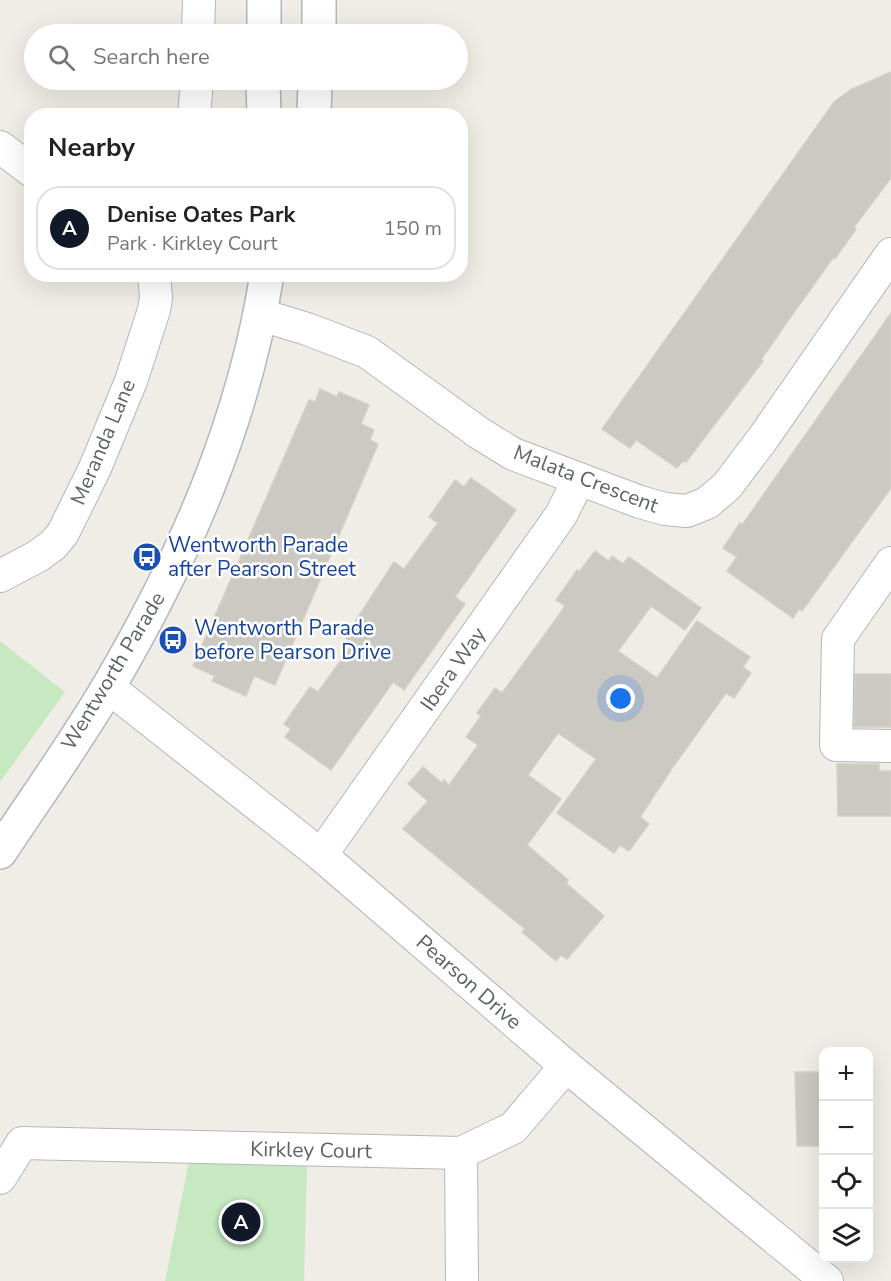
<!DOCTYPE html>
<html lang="en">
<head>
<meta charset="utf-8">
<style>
  :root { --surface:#fff; --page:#f2f2f2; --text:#222; --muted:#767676; --line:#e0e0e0; --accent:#111827 }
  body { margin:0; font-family:"Nunito Sans",sans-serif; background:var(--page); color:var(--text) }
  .controls { position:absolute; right:18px; bottom:18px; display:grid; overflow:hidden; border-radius:12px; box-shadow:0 6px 24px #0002 }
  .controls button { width:54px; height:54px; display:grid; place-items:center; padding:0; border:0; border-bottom:2px solid var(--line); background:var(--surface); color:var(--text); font:30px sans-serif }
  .you { position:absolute; left:621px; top:699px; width:21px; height:21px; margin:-15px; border:4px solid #fff; border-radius:50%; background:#1a73e8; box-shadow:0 0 0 9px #1a73e833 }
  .badge { display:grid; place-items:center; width:39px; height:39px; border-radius:50%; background:var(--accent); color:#fff; font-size:20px; font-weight:700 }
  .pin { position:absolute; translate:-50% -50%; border:3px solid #fff; box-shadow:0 2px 6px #0006 }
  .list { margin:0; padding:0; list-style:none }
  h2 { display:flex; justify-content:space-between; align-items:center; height:78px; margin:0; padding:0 24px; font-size:26px }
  h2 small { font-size:20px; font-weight:400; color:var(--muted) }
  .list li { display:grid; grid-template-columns:39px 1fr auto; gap:18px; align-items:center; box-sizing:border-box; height:84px; margin:0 12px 12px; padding:0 12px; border:2px solid var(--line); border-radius:24px }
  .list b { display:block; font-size:22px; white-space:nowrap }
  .list p { margin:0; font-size:20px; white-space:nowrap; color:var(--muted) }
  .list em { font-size:20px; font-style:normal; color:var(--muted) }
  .icon { flex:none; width:33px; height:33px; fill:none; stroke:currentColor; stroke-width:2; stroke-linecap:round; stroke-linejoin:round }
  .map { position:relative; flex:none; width:891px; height:1281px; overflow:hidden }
  .search { position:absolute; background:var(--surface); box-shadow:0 6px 24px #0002; left:24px; top:24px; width:444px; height:66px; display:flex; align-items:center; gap:15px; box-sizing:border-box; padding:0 21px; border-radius:33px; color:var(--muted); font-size:22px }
  .panel { position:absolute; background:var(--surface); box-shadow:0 6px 24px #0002; left:24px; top:108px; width:444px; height:174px; border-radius:24px }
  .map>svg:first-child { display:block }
</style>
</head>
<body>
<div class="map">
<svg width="891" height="1281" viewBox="0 0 891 1281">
  <rect width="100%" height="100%" fill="#f0ede6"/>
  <g fill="#c6e9c2">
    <polygon points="0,641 65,692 0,782"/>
    <polygon points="189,1161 307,1164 304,1281 165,1281"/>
  </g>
  <g fill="#ccc8c2" stroke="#d6cec4" stroke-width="1.5">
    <polygon points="891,72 891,178 854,227 856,229 835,259 833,258 792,315 761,360 763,361 686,462 683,461 677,468 636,440 630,448 602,429 834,102 852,89"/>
    <polygon points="891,313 891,488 802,611 799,609 793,618 727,571 737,557 723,548 740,523 742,525"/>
    <polygon points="320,389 337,397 339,392 369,405 361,424 374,430 370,440 378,444 275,685 254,676 246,696 212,681 215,676 193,666 309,400 315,402"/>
    <polygon points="471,478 516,510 455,597 465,604 404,690 393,682 331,770 285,737 291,729 284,724 310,687 318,692 353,644 345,637 394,562 404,569 438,523 429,517 455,480 464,487"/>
    <polygon points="595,551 609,561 612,556 623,564 629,557 701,608 685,630 651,606 618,651 657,678 697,621 750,657 743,667 751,673 734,698 726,693 673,767 640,817 649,824 629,851 620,845 614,853 557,813 596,759 558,733 528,775 561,799 527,845 568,880 566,883 604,916 567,959 561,955 556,961 522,932 525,929 403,829 428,801 408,784 423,767 442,783 444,780 449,785 478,745 466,737 481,716 477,713 495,688 502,693 559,615 565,606 556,600 577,570 579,572"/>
    <polygon points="855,674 891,674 891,727 854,727"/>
    <polygon points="837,764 879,764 879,771 891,771 891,816 838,816"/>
    <polygon points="795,1072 824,1072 824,1146 797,1146"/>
  </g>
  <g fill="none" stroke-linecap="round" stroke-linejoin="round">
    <g stroke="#b3b7bb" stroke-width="34">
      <g id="street">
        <polyline points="198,34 199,0"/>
        <polyline points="194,116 197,80"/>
        <polyline points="0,147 32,171"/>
        <polyline points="261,315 307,329 367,352 479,433 513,454 640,502 665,509 687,511 707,503 727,486 764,437 891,254"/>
        <polyline points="891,563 838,639 836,745 891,746"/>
        <polyline points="0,576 38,556 53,545 63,533 95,468 131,381 154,310 156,298 154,274"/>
        <polyline points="108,687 321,855 566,1066 827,1281"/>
        <polyline points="321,855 561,515 579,479"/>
        <polyline points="461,1153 462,1281"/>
        <polyline points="0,1178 22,1143 461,1153 513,1128 566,1066"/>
      </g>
    </g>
    <g stroke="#b2b7bb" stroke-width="36">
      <g id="secondary">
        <polyline points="264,34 264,0"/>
        <polyline points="319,34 319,0"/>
        <polyline points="263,80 264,116"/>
        <polyline points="314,116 315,80"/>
        <path d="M0,852c37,-56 76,-110 110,-168 75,-128 134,-262 157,-410"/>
      </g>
    </g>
    <use href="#street" stroke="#fff" stroke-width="32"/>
    <use href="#secondary" stroke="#fff" stroke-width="33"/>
  </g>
  <defs>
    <g id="bus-disc" transform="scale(1.5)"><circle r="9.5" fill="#1a4fb4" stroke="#fff"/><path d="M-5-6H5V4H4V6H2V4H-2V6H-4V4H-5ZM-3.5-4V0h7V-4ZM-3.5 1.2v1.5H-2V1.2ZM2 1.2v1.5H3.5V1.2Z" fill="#fff"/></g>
  </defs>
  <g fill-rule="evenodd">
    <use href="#bus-disc" x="147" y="557"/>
    <use href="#bus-disc" x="173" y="640"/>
  </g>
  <g text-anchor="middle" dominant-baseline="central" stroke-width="5" stroke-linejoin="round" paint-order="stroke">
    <g font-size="21" fill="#5e6367" stroke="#fff">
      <text transform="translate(103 442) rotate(-67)">Meranda Lane</text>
      <text transform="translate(586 479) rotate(21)">Malata Crescent</text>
      <text transform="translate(453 669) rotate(-55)">Ibera Way</text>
      <text transform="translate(113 671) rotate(-59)">Wentworth Parade</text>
      <text transform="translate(469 982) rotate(41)">Pearson Drive</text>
      <text transform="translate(311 1150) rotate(1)">Kirkley Court</text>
    </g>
    <g font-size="21" fill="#164399" stroke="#fff" text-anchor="start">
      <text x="168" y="545">Wentworth Parade<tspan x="168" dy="24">after Pearson Street</tspan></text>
      <text x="194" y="628">Wentworth Parade<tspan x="194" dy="24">before Pearson Drive</tspan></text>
    </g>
  </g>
</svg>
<div class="controls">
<button>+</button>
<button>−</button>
<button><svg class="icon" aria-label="locate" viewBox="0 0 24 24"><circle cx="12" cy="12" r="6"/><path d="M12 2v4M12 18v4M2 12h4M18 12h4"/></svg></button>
<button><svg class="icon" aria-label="layers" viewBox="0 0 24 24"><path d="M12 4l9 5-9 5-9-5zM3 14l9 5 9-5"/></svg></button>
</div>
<div class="you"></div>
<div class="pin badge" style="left:241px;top:1222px">A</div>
<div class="search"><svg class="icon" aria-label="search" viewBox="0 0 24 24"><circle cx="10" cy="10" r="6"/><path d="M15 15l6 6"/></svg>Search here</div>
<section class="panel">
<h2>Nearby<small></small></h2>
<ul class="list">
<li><span class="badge">A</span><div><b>Denise Oates Park</b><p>Park · Kirkley Court</p></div><em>150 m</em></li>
</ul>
</section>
</div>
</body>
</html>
